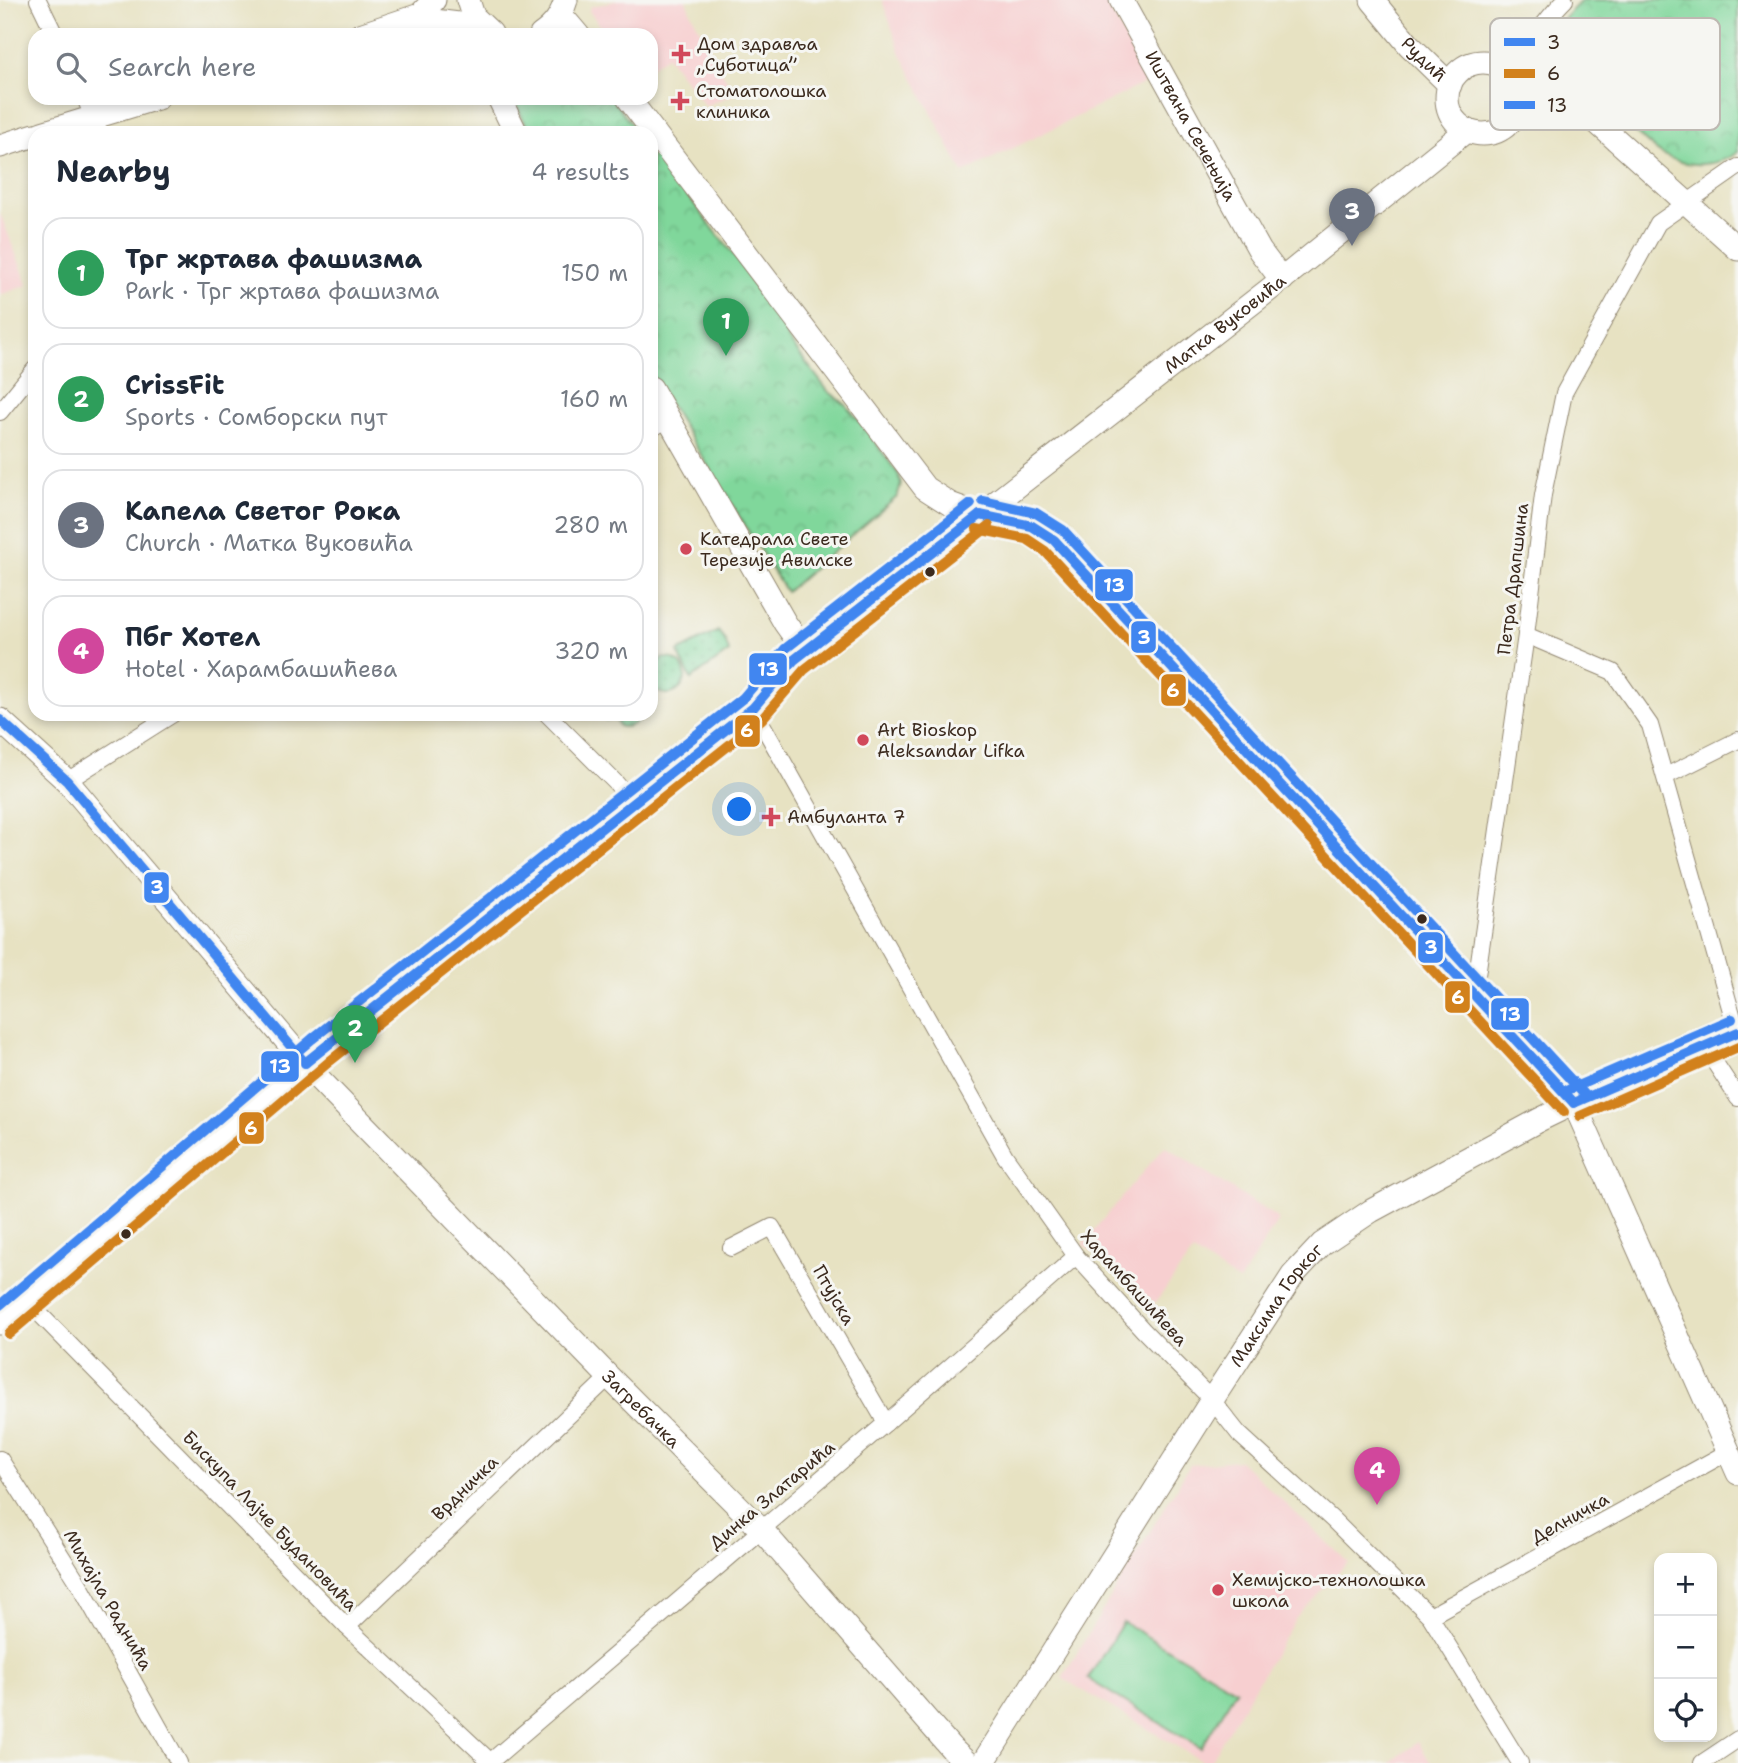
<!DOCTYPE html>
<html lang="en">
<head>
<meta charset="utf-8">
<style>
  :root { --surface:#fff; --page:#f2f2f3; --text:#1f2937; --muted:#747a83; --line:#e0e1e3; --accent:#1a73e8 }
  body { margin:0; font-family:"Shantell Sans",sans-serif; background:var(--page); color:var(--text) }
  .controls { position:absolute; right:21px; bottom:21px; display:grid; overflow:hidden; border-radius:14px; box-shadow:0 4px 10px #0003 }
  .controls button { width:63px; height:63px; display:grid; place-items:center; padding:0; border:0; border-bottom:2px solid var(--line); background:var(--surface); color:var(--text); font:35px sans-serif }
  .you { position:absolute; left:740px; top:810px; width:24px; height:24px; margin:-18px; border:5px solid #fff; border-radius:50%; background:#1a73e8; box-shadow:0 0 0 10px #1a73e833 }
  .badge { display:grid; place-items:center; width:46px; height:46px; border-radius:50%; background:var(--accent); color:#fff; font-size:23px; font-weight:700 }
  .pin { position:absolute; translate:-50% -58px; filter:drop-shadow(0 2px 4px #0008) }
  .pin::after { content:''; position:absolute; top:37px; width:24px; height:21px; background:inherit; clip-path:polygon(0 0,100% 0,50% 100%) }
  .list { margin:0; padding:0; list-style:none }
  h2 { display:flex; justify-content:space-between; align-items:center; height:91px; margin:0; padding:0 28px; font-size:30px }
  h2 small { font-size:23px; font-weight:400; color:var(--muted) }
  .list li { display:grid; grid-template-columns:46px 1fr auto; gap:21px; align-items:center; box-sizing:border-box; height:112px; margin:0 14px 14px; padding:0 14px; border:2px solid var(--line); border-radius:21px }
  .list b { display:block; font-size:26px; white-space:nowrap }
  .list p { margin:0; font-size:23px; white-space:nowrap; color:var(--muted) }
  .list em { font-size:23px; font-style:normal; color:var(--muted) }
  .icon { flex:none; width:38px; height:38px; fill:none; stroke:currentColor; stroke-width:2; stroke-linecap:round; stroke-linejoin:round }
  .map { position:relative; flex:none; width:1738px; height:1763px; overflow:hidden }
  .search { position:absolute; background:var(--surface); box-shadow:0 4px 10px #0003; left:28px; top:28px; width:630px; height:77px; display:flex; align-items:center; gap:18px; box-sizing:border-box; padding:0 24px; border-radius:21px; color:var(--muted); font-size:26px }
  .panel { position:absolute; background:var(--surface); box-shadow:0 4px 10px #0003; left:28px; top:126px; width:630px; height:595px; border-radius:21px }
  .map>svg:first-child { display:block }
</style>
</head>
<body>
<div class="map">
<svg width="1738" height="1763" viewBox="0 0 1738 1763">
  <defs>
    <pattern id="park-crowns" width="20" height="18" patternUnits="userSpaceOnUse" patternTransform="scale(1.75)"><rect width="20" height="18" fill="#80d79b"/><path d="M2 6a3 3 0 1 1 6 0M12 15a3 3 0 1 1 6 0" fill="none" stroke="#70b985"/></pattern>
    <pattern id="garden-dots" width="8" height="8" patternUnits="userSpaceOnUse" patternTransform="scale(1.75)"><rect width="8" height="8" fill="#80d79b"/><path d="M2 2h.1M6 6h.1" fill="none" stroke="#70b985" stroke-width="1.8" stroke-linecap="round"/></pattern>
  </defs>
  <rect width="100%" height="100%" fill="#f6f6f2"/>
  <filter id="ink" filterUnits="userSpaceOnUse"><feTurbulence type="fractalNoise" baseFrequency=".0143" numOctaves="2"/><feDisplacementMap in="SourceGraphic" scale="14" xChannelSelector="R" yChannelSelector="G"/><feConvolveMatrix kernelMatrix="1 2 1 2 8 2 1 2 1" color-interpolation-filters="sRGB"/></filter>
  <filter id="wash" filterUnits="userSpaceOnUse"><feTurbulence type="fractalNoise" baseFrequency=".00686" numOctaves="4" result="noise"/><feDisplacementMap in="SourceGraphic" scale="28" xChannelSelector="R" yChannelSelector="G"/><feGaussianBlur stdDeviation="1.57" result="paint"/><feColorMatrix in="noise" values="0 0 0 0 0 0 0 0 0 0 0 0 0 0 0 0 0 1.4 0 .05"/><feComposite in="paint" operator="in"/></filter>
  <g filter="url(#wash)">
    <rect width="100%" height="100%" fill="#e7e2c2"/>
    <g fill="#f7cfd0">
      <polygon points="618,0 686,0 690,11 734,94 705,106 667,56 651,67 651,35 607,35 589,11 590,7"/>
      <polygon points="882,0 1105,0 1149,81 963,173 901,54"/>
      <polygon points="0,213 28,285 0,295"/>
      <polygon points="1165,1146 1279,1219 1239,1282 1193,1252 1155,1303 1082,1244"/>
      <polygon points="1239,1460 1348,1562 1296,1618 1209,1763 1205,1763 1062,1678 1190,1465"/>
      <polygon points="1418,1742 1431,1763 1390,1763"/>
    </g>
    <g fill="url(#park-crowns)" stroke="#5e805c" stroke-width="2">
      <path d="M1582,0h156v152c-22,16 -52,16 -76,2 -9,-5 -17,-14 -25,-20 -36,-27 -67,-59 -99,-90z"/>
      <polygon points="513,98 611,98 639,133 530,133"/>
      <polygon points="651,149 782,317 788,339 828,391 846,405 865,428 898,474 901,484 897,497 786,592 651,374"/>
    </g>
    <g fill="url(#garden-dots)" stroke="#5e805c" stroke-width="2">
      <polygon points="718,631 725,640 729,652 691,679 678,652"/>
      <circle cx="667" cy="676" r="18"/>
      <path d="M601,714h44c-8,7 -15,16 -26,12l-3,-6h-10z"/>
    </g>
    <polygon fill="#80d79b" stroke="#5e805c" stroke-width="2" points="1123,1622 1236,1690 1201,1748 1088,1679"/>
  </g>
  <g filter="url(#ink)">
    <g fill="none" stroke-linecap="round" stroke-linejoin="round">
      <g stroke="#918670" stroke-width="18">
        <g id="street">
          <polyline points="38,0 55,35"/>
          <path d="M1495,64c39,-16 43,-38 70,-64"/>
          <polyline points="85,98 100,133"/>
          <polyline points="0,412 35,369"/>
          <polyline points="651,429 668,419"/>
          <polyline points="1526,635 1613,672 1650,725 1737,1032"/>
          <polyline points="753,708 1005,1156 1076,1256 1143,1330 1212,1400 1239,1434 1333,1520 1430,1616 1520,1763"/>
          <polyline points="547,714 616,783 633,803"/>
          <polyline points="1666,776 1738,740"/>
          <polyline points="67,781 173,714"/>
          <polyline points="1474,996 1526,635 1543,495 1564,393 1658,223 1738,167"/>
          <polyline points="1704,1046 1738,1098"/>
          <polyline points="731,1248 772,1227 886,1423"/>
          <polyline points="27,1301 347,1627 492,1763"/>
          <polyline points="0,1459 78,1582 179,1763"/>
          <polyline points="1430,1616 1728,1452"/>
          <polyline points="347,1627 609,1377"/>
          <polyline points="490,1762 886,1423 1076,1256"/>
          <polyline points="1702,1763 1738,1739"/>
        </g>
      </g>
      <g stroke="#918670" stroke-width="25">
        <g id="secondary">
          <polyline points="468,0 473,16 491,33"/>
          <path id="s1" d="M1121,0l139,251 22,29"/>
          <path id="s2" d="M1372,0l37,45 41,40"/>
          <polyline points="420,15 426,20 483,27"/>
          <polyline points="561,15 578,35"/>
          <polyline points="360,35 420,15 434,0"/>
          <path d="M541,35c14,-10 20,-19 25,-35"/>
          <circle cx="1483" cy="98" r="36"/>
          <polyline points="1519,95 1553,98 1582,109 1738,249"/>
          <polyline points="499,98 516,133"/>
          <polyline points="628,98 925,488 950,504 980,515 1032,526 1054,540 1574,1103 1738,1473"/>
          <polyline points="42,133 157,98"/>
          <polyline points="0,146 35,135"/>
          <polyline points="651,388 785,623 805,651"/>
          <path id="s3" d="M0,720l67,61 251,297 291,299 152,152 191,220 15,14"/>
          <path id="s4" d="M0,1323l321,-273 432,-342 41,-48 476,-371 197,-159"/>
          <path id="s5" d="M983,1763l234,-371 76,-117 29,-31 49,-33 168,-91 35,-17 164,-71"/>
        </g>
      </g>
      <use href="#street" stroke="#fff" stroke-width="16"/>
      <use href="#secondary" stroke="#fff" stroke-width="23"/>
      <g stroke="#f6f6f2" stroke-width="16">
        <g id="bus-1">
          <polyline points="980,515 1032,526 1054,540 1574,1103"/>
          <polyline points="0,720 67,781 305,1063"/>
          <polyline points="305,1063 753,708 794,660 980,515"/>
          <polyline points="1574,1103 1738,1032"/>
        </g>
      </g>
      <g stroke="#f6f6f2" stroke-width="16">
        <g id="bus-2">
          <polyline points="977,529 1027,539 1045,551 1564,1112"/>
          <polyline points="1580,1116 1738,1047"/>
          <polyline points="9,1334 330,1061 762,719 804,670 989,526"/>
        </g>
      </g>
      <g stroke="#f6f6f2" stroke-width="16">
        <g id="bus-3">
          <polyline points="983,501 1036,513 1063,530 1584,1094"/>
          <polyline points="1568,1090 1732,1019"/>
          <polyline points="0,1305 312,1039 743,698 785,649 971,504"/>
        </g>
      </g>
      <use href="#bus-1" stroke="#4186f0" stroke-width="10"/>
      <use href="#bus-2" stroke="#d2811c" stroke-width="10"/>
      <use href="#bus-3" stroke="#4186f0" stroke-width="10"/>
    </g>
  </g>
  <g fill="#d1495b" stroke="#f6f6f2" stroke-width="2.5">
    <path d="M677.5 43.5h7v7h7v7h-7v7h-7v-7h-7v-7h7z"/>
    <path d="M676.5 90.5h7v7h7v7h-7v7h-7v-7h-7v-7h7z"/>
    <circle cx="686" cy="549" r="7"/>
    <circle cx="863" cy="740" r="7"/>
    <path d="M767.5 806.5h7v7h7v7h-7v7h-7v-7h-7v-7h7z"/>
    <circle cx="1218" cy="1590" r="7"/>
  </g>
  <g fill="#3b2a1e" stroke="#f6f6f2" stroke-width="2.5">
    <circle cx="930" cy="572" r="6"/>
    <circle cx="1422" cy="919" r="6"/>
    <circle cx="126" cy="1234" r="6"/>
  </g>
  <g text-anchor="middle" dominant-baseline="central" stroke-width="6" stroke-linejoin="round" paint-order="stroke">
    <g font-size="18" fill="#3b2a1e" stroke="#f6f6f2" text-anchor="start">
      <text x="697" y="44">Дом здравља<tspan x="697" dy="21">„Суботица”</tspan></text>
      <text x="696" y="91">Стоматолошка<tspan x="696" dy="21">клиника</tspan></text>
      <text x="700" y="539">Катедрала Свете<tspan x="700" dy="21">Терезије Авилске</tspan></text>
      <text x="877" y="730">Art Bioskop<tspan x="877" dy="21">Aleksandar Lifka</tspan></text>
      <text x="787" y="817">Амбуланта 7</text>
      <text x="1232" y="1580">Хемијско-технолошка<tspan x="1232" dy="21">школа</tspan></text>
    </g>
    <g font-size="18" fill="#3b2a1e" stroke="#f6f6f2">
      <text stroke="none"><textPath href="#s2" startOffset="79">Рудић</textPath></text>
      <text stroke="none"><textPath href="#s1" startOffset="144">Иштвана Сечењија</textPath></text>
      <text stroke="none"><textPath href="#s4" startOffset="1582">Матка Вуковића</textPath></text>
      <text transform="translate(1513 579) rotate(-83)">Петра Драпшина</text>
      <text transform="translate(1134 1288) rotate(48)">Харамбашићева</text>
      <text transform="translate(834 1295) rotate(60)">Птујска</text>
      <text stroke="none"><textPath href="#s5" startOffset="544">Максима Горког</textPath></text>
      <text stroke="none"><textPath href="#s3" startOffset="942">Загребачка</textPath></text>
      <text transform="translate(465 1488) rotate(-44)">Врдничка</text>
      <text transform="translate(772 1495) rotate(-40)">Динка Златарића</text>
      <text transform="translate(1570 1518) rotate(-29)">Делничка</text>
      <text transform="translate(270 1521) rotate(46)">Бискупа Лајче Будановића</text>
      <text transform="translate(108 1600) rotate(60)">Михајла Раднића</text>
    </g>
  </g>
  <rect x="1490" y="18" width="230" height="112" rx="10" fill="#f6f6f2" stroke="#beb9b2" stroke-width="2"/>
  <rect x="1504" y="38" width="31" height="8" fill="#4186f0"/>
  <rect x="1504" y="69" width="31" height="9" fill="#d2811c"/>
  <rect x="1504" y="101" width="31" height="8" fill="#4186f0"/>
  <g font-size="19" fill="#3b2a1e">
    <text x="1547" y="49">3</text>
    <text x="1547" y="80">6</text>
    <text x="1547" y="112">13</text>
  </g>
  <g stroke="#f6f6f2" stroke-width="2.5">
    <rect x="1094" y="568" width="40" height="34" rx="7" fill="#4186f0"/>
    <rect x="1130" y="620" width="27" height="34" rx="7" fill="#4186f0"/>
    <rect x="748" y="652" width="40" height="34" rx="7" fill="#4186f0"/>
    <rect x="1160" y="673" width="27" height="34" rx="7" fill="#d2811c"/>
    <rect x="734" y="714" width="27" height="34" rx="7" fill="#d2811c"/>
    <rect x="143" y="871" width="27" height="33" rx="7" fill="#4186f0"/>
    <rect x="1417" y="931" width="27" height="33" rx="7" fill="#4186f0"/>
    <rect x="1444" y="980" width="27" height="34" rx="7" fill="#d2811c"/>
    <rect x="1490" y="997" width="40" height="34" rx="7" fill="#4186f0"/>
    <rect x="260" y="1050" width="40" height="33" rx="7" fill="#4186f0"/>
    <rect x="238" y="1111" width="27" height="34" rx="7" fill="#d2811c"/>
  </g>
  <g font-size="19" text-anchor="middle" font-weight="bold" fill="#fff">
    <text x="1114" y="592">13</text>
    <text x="1144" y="644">3</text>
    <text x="768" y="676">13</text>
    <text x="1173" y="697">6</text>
    <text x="747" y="737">6</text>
    <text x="157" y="894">3</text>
    <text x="1431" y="954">3</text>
    <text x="1458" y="1004">6</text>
    <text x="1510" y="1021">13</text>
    <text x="280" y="1073">13</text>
    <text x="251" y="1135">6</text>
  </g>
</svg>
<div class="controls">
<button>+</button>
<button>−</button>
<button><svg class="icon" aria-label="locate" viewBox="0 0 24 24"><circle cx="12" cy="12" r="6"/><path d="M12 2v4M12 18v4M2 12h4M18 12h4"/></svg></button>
</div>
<div class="you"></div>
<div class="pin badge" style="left:726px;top:356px;background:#2e9e5b">1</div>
<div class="pin badge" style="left:355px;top:1063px;background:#2e9e5b">2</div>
<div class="pin badge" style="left:1352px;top:246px;background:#6b7280">3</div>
<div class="pin badge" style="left:1377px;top:1505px;background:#d1479c">4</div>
<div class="search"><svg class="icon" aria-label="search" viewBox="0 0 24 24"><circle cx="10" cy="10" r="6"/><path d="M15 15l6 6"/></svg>Search here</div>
<section class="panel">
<h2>Nearby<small>4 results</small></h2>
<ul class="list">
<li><span class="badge" style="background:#2e9e5b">1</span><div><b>Трг жртава фашизма</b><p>Park · Трг жртава фашизма</p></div><em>150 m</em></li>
<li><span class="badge" style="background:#2e9e5b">2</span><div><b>CrissFit</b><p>Sports · Сомборски пут</p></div><em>160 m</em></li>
<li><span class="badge" style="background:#6b7280">3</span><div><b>Капела Светог Рока</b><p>Church · Матка Вуковића</p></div><em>280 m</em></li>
<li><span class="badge" style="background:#d1479c">4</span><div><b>Пбг Хотел</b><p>Hotel · Харамбашићева</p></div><em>320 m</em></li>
</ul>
</section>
</div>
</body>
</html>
